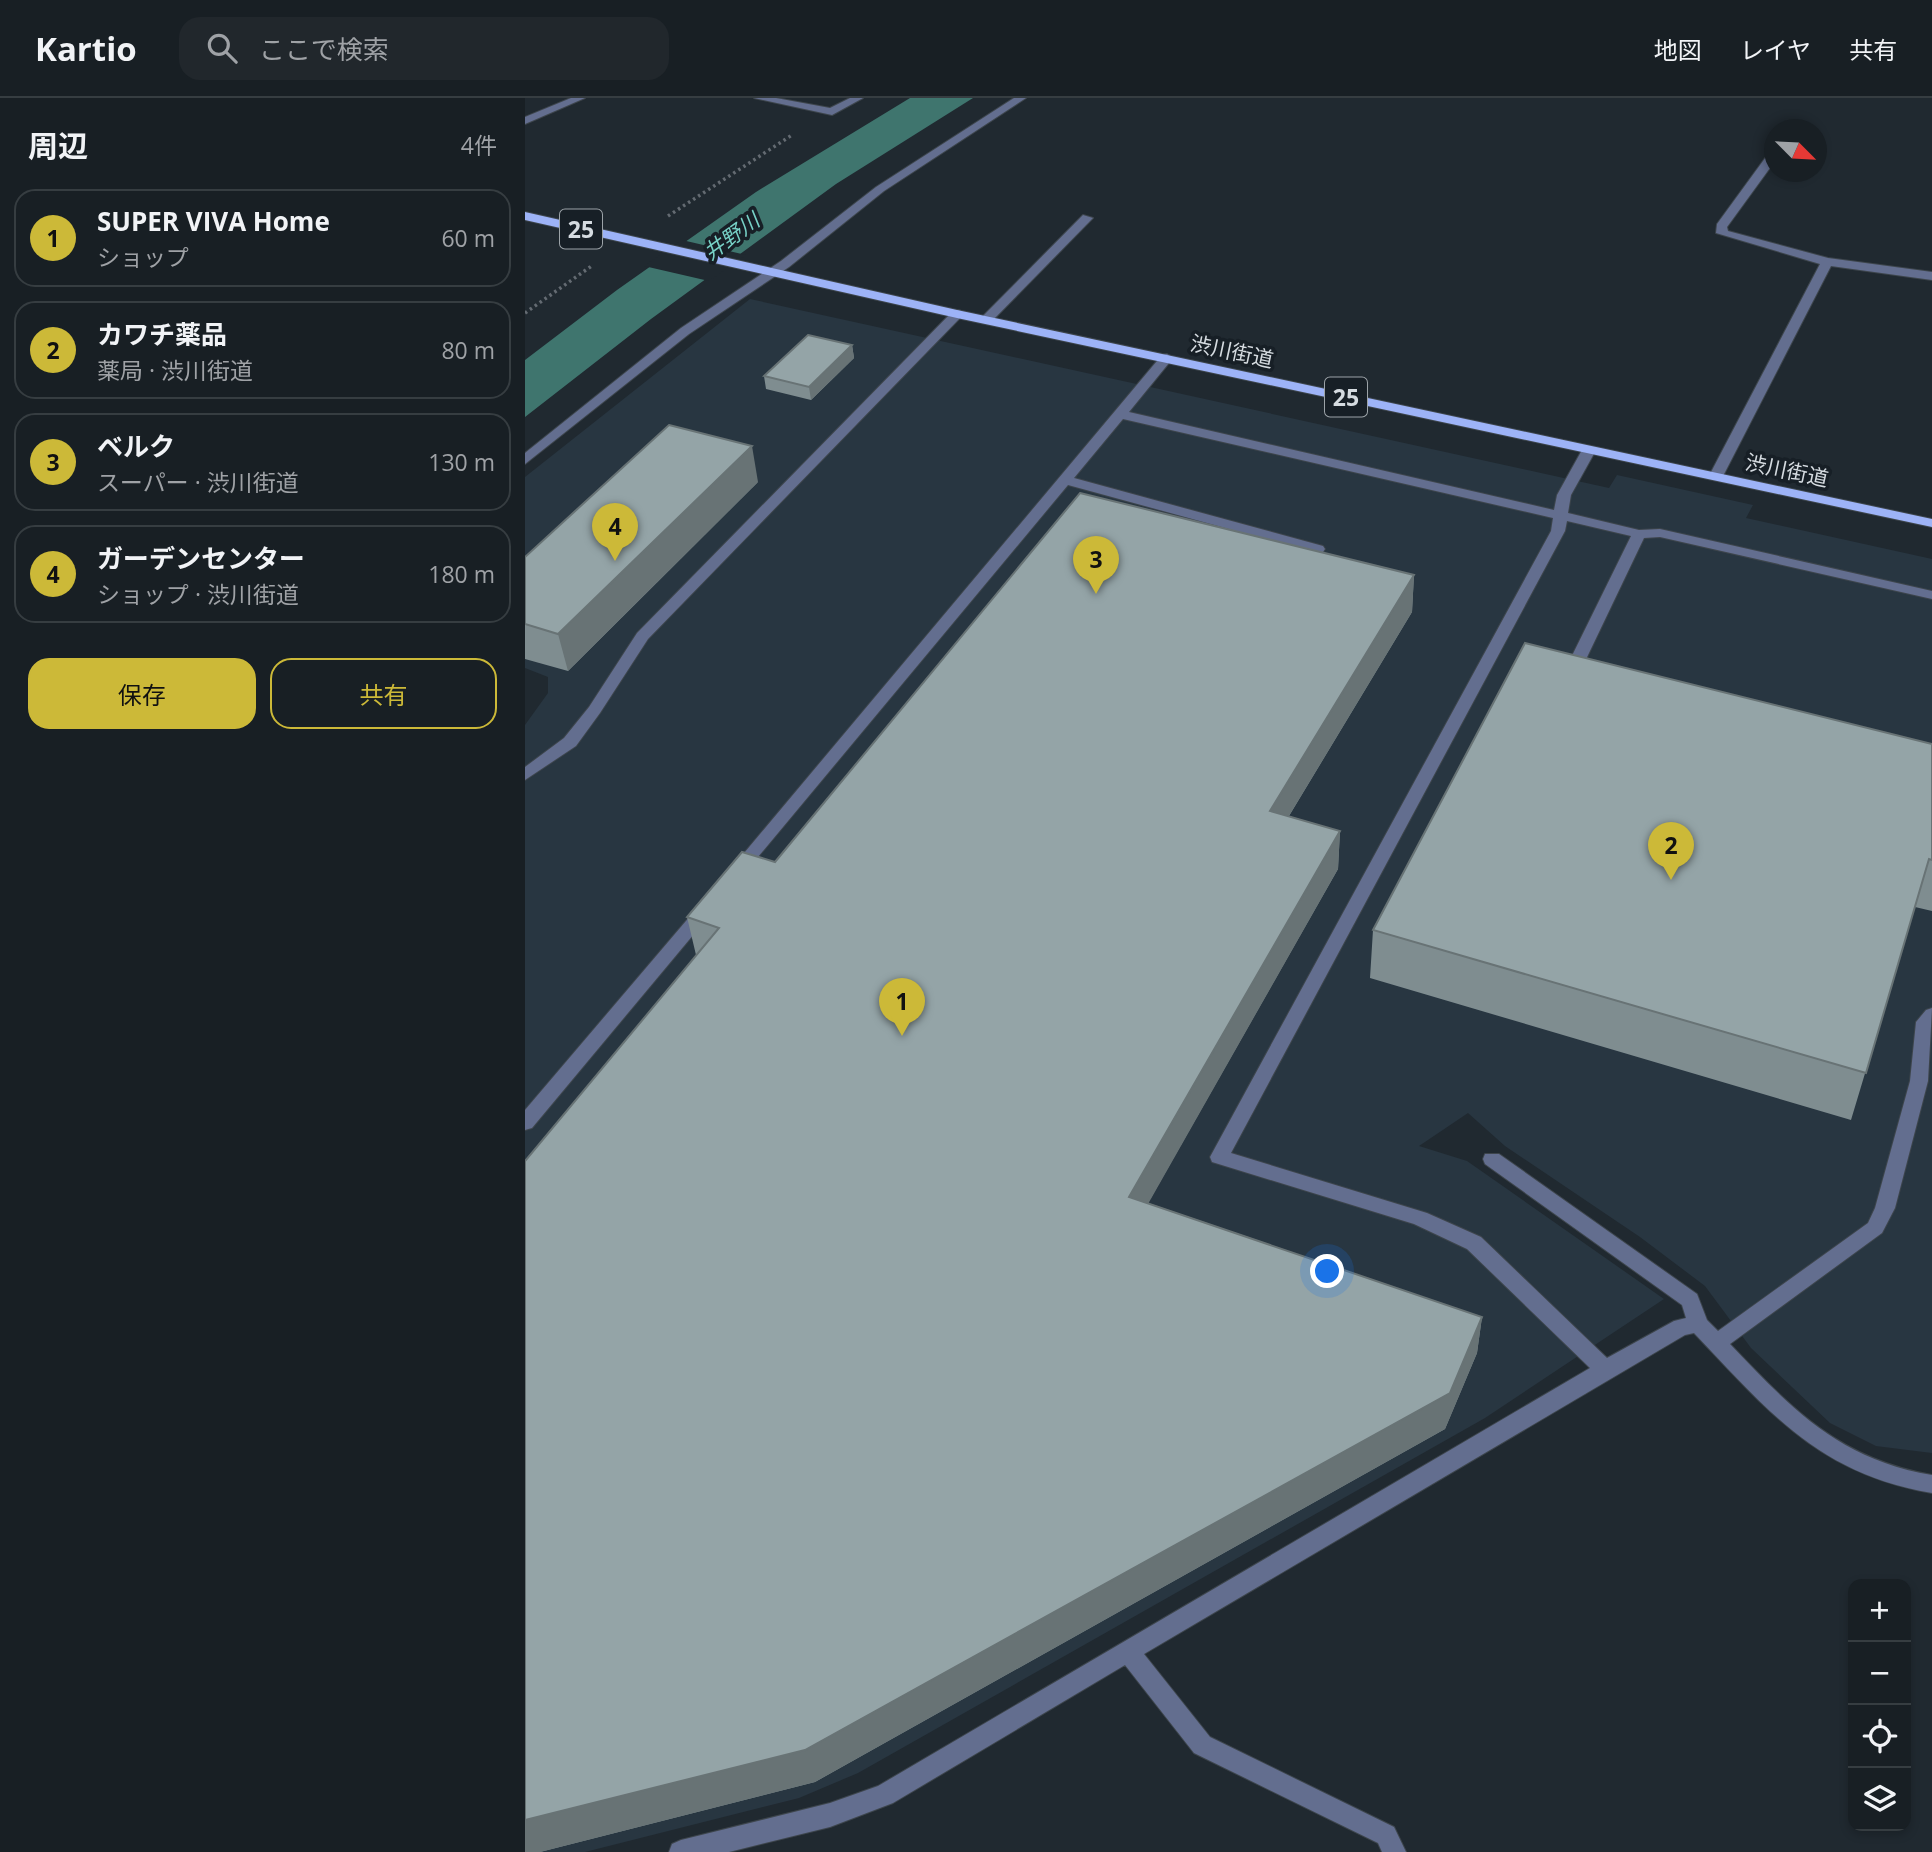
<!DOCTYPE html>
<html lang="ja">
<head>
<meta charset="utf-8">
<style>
  :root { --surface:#181f24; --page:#21272c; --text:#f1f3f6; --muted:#9fa2a6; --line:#363d41; --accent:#ccb938 }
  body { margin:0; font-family:"Open Sans","Noto Sans JP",sans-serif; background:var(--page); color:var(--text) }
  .controls { position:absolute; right:21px; bottom:21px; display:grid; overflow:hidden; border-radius:14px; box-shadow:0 4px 10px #0003 }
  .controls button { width:63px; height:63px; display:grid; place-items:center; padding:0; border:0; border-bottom:2px solid var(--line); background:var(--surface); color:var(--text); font:35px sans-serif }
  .compass { position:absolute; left:1239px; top:21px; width:63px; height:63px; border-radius:50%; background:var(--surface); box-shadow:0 4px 10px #0003; rotate:114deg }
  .you { position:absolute; left:803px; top:1174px; width:24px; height:24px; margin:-18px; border:5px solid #fff; border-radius:50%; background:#1a73e8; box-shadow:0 0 0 10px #1a73e833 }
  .badge { display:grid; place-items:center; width:46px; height:46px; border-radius:50%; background:var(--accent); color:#111; font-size:23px; font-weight:700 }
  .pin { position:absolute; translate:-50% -58px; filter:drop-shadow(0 2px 4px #0008) }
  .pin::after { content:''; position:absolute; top:37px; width:24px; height:21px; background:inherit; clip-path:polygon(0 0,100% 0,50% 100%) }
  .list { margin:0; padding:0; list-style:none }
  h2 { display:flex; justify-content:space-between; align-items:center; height:91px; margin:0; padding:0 28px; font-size:30px }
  h2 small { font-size:23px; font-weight:400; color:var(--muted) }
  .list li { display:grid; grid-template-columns:46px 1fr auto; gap:21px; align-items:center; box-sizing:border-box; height:98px; margin:0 14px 14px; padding:0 14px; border:2px solid var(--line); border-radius:21px }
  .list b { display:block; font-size:26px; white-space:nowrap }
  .list p { margin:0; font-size:23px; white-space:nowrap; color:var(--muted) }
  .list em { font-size:23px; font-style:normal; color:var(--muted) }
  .actions { display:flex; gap:14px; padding:21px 28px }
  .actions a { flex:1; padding:16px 0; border:2px solid var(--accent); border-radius:21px; text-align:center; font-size:24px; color:var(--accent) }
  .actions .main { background:var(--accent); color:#111 }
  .icon { flex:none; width:38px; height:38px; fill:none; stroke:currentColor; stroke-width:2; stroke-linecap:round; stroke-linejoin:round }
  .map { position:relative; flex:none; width:1407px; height:1754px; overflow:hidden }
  header { display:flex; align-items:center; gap:42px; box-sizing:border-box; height:98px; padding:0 35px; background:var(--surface); border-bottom:2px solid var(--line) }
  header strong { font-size:33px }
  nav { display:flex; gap:38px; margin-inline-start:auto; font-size:24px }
  .search { width:490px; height:63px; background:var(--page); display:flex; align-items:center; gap:18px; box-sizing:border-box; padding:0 24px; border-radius:21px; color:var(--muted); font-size:26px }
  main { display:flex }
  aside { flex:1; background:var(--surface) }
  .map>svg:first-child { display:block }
</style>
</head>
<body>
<header>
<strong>Kartio</strong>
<div class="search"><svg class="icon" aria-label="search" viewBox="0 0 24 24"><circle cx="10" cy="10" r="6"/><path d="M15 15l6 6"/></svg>ここで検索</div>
<nav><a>地図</a><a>レイヤ</a><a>共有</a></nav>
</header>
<main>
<aside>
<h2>周辺<small>4件</small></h2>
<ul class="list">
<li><span class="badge">1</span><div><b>SUPER VIVA Home</b><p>ショップ</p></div><em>60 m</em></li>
<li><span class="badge">2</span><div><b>カワチ薬品</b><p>薬局 · 渋川街道</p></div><em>80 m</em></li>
<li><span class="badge">3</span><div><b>ベルク</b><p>スーパー · 渋川街道</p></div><em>130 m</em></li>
<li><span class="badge">4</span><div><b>ガーデンセンター</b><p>ショップ · 渋川街道</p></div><em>180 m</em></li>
</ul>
<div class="actions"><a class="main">保存</a><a>共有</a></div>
</aside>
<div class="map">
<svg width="1407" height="1754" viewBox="0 0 1407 1754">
  <rect width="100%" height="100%" fill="#202930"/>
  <polygon fill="#283641" points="225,201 1084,390 1092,377 1228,407 1221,420 1407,461 1407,1355 1351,1348 1305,1325 1226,1250 1180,1188 1115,1139 980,1048 943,1015 894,1048 942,1063 1139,1201 960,1320 333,1675 274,1700 60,1754 0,1754 0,627 23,595 23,579 0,570 0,379"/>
  <polygon fill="#3f756e" points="385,0 448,0 311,86 126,221 0,319 0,262 92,192 231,94"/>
  <polygon fill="#202930" points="157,142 221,157 184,183 119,168"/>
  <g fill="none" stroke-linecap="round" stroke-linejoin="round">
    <g stroke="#3d454c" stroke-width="2">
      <g id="minor">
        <polygon points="46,0 60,0 0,26 0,19"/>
        <polygon points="229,0 251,0 305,10 325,0 338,0 307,17"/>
        <polygon points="489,0 501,0 359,93 264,169 164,236 0,366 0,355 156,230 256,163 351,89"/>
        <polygon points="1250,51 1250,63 1202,129 1203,133 1303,160 1407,174 1407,182 1306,168 1198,378 1191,382 1184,378 1295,166 1191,135 1192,126 1246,52"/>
        <polygon points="558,117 568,120 465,225 457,225 457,219"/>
        <polygon points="432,212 436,213 436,219 123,541 75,615 51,648 0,682 0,669 39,640 64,609 112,535 428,213"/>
        <path d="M642,256l6,4 -44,54 425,98 3,-15 25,-45 7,-4 7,4 -25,45 -3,18 71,17 21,-1 272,62v8l-272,-62 -16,1 -66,138 -8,5 -8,-5 69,-140 -64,-15 -2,10 -334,622 196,60 54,24 126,121 67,-37 12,-3 -4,-13 -197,-141 -2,-5 2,-5h14l198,140 10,26 11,11 150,-108 7,-15 35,-127 6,-59 10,-12 6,-2 -4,73 -33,127 -13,25 -152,111c63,66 109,115 202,131v18c-113,-19 -163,-81 -238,-160l-9,2 -541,319 66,83 184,90 12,25h-24l-4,-9 -184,-90 -69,-88 -232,138 -63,24 -101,25h-60l3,-8 9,-4 149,-37 48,-17 712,-418 -123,-119 -53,-25 -202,-62 -2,-5 341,-626 2,-13 -430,-99 -49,59 249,68 2,3 -2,3h-10l-245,-67 -325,390h-12l-2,-4 433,-516z"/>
        <polygon points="178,808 184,810 187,814 184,818 7,1030 0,1032 0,1012 172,810"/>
      </g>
    </g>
    <g stroke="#3d454c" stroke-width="2">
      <polygon id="major" points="0,114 432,212 1407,421 1407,429 432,220 0,122"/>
    </g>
    <g stroke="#646b72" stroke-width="3.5" stroke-dasharray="2.5 3.5" stroke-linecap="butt">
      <polyline points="143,118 267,37"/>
      <polyline points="0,215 68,167"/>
    </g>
    <use href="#minor" fill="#636e8f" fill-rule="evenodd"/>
    <use href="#major" fill="#9db3f7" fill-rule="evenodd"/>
  </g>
  <g fill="#7f8d90">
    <polygon points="327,247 329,260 286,302 241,291 239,278"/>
    <polygon points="233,384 43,573 0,561 0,459"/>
    <polygon points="889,477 887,514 764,718 815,733 813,771 623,1105 957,1219 952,1255 920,1331 290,1684 15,1754 0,1754 171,857 162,819 250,764"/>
    <polygon points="1407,646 1407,813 1390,809 1326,1022 845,880 848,832"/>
  </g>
  <g fill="#687375">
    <polygon points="327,247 329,260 286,302 284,289"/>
    <polygon points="227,348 233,384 43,573 33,536"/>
    <polygon points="889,477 887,514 744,751 745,713"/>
    <polygon points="815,733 813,771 606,1136 604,1099"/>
    <polygon points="957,1219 952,1255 920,1331 290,1684 15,1754 0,1754 0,1722"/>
  </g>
  <g fill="#94a4a7" stroke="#687375" stroke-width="2">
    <polygon points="283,237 327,247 284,289 239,278"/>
    <polygon points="144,327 227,348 33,536 0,526 0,459"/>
    <polygon points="555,395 889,477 745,713 815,733 604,1099 957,1219 925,1295 280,1652 0,1722 0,1063 194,830 162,819 217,754 250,764"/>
    <polygon points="1000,545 1407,646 1407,762 1404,761 1341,975 848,832"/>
  </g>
  <g text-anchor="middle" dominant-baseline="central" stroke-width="7" stroke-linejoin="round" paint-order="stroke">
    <g font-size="21" font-style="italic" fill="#77d1c6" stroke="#171f26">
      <text transform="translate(206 138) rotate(-36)">井野川</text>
    </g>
    <g font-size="21" fill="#d5dbe0" stroke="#171f26">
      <text transform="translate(707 253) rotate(12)">渋川街道</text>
      <text transform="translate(1262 372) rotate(12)">渋川街道</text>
    </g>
    <g fill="#171f26" stroke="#9ca3a8" stroke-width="2">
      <rect x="35" y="111.5" width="42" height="39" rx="5"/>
      <rect x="800" y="279.5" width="42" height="39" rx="5"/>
    </g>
    <g font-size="23" font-weight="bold" fill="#d5dbe0">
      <text x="56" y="131">25</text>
      <text x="821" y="299">25</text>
    </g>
  </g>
</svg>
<div class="controls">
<button>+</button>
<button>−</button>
<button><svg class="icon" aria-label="locate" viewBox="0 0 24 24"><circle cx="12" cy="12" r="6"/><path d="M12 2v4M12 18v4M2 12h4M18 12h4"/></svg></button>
<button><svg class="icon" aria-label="layers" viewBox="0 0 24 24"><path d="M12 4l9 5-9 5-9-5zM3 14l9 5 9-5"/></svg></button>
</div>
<svg class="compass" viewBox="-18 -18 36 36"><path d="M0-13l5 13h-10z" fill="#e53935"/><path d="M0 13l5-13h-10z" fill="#9fa2a6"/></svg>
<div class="you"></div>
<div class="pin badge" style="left:377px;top:938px">1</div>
<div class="pin badge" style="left:1146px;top:782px">2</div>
<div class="pin badge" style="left:571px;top:496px">3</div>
<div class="pin badge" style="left:90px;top:463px">4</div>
</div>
</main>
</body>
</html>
